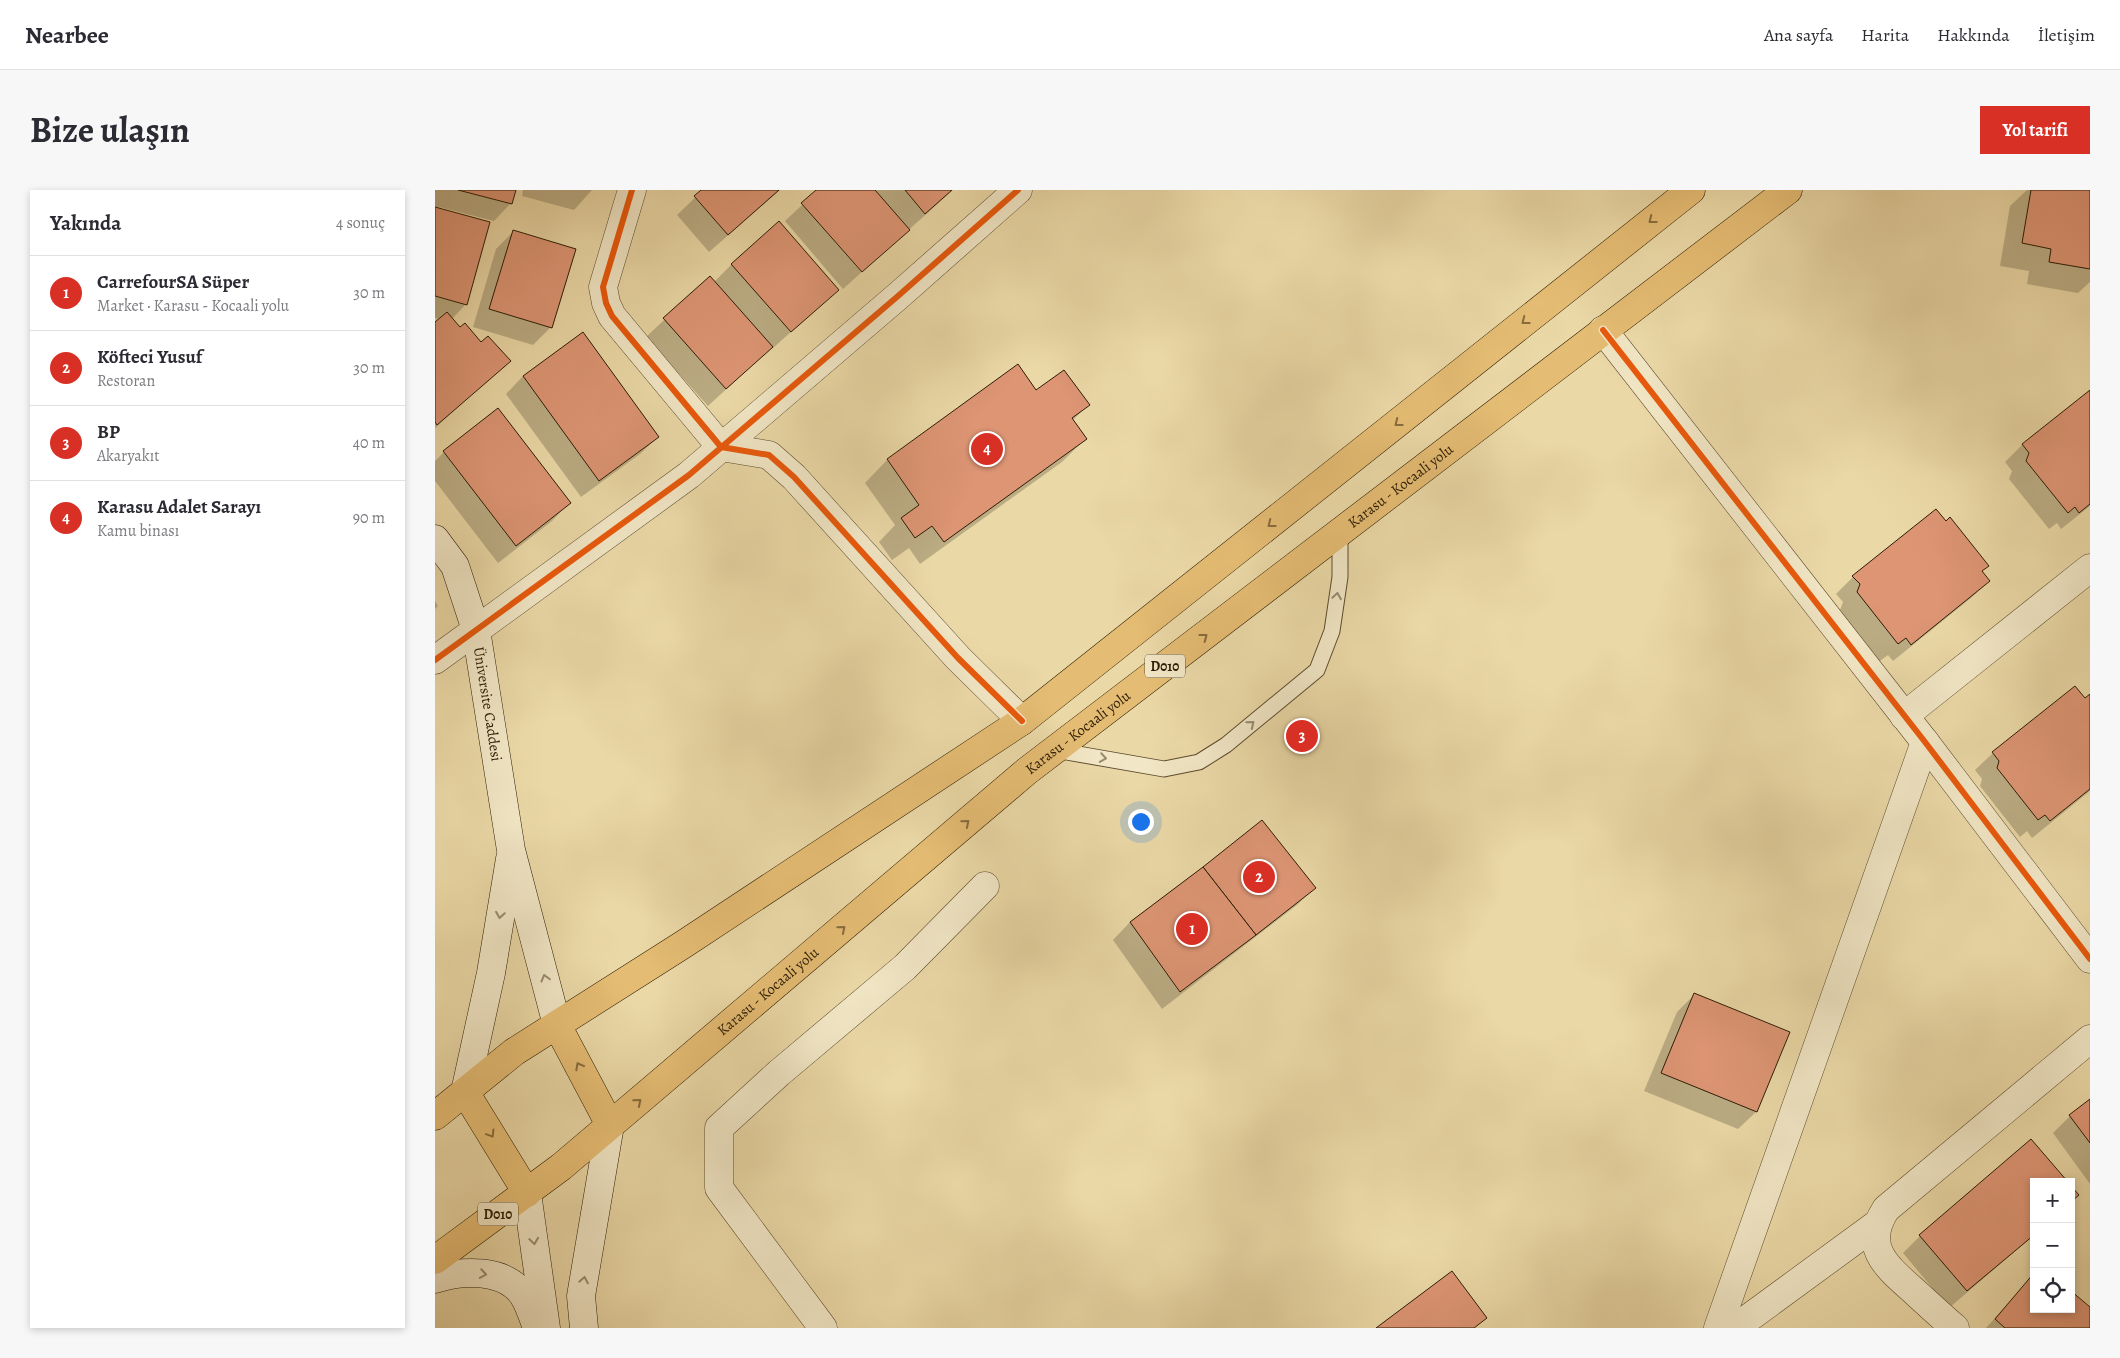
<!DOCTYPE html>
<html lang="tr">
<head>
<meta charset="utf-8">
<style>
  :root { --surface:#fff; --page:#f7f7f7; --text:#2b2b33; --muted:#7c7c81; --line:#e1e1e2; --accent:#d93025 }
  body { margin:0; font-family:Alegreya,serif; background:var(--page); color:var(--text) }
  .controls { position:absolute; right:15px; bottom:15px; display:grid; overflow:hidden; border-radius:0px; box-shadow:0 2px 8px #0003 }
  .controls button { width:45px; height:45px; display:grid; place-items:center; padding:0; border:0; border-bottom:1px solid var(--line); background:var(--surface); color:var(--text); font:25px sans-serif }
  .you { position:absolute; left:705px; top:631px; width:18px; height:18px; margin:-12px; border:4px solid #fff; border-radius:50%; background:#1a73e8; box-shadow:0 0 0 8px #1a73e833 }
  .badge { display:grid; place-items:center; width:32px; height:32px; border-radius:50%; background:var(--accent); color:#fff; font-size:16px; font-weight:700 }
  .pin { position:absolute; translate:-50% -50%; border:2px solid #fff; box-shadow:0 1px 5px #0006 }
  .list { margin:0; padding:0; list-style:none }
  h2 { display:flex; justify-content:space-between; align-items:center; height:65px; margin:0; padding:0 20px; font-size:21px }
  h2 small { font-size:16px; font-weight:400; color:var(--muted) }
  .list li { display:grid; grid-template-columns:32px 1fr auto; gap:15px; align-items:center; box-sizing:border-box; height:75px; padding:0 20px; border-top:1px solid var(--line) }
  .list b { display:block; font-size:19px; white-space:nowrap }
  .list p { margin:0; font-size:16px; white-space:nowrap; color:var(--muted) }
  .list em { font-size:16px; font-style:normal; color:var(--muted) }
  .icon { flex:none; width:28px; height:28px; fill:none; stroke:currentColor; stroke-width:2; stroke-linecap:round; stroke-linejoin:round }
  .map { position:relative; flex:none; width:1655px; height:1138px; overflow:hidden; border-radius:0px }
  header { display:flex; align-items:center; gap:30px; box-sizing:border-box; height:70px; padding:0 25px; background:var(--surface); border-bottom:1px solid var(--line) }
  header strong { font-size:24px }
  nav { display:flex; gap:28px; margin-inline-start:auto; font-size:18px }
  .intro { display:flex; align-items:center; justify-content:space-between; box-sizing:border-box; height:120px; padding:0 30px }
  h1 { margin:0; font-size:35px }
  .button { padding:12px 22px; border-radius:0px; background:var(--accent); color:#fff; font-size:18px; font-weight:700 }
  main { display:flex; gap:30px; padding:0 30px }
  aside { flex:1; background:var(--surface); border-radius:0px; box-shadow:0 2px 8px #0003 }
  .map>svg:first-child { display:block }
</style>
</head>
<body>
<header>
<strong>Nearbee</strong>
<nav><a>Ana sayfa</a><a>Harita</a><a>Hakkında</a><a>İletişim</a></nav>
</header>
<div class="intro"><h1>Bize ulaşın</h1><a class="button">Yol tarifi</a></div>
<main>
<aside>
<h2>Yakında<small>4 sonuç</small></h2>
<ul class="list">
<li><span class="badge">1</span><div><b>CarrefourSA Süper</b><p>Market · Karasu - Kocaali yolu</p></div><em>30 m</em></li>
<li><span class="badge">2</span><div><b>Köfteci Yusuf</b><p>Restoran</p></div><em>30 m</em></li>
<li><span class="badge">3</span><div><b>BP</b><p>Akaryakıt</p></div><em>40 m</em></li>
<li><span class="badge">4</span><div><b>Karasu Adalet Sarayı</b><p>Kamu binası</p></div><em>90 m</em></li>
</ul>
</aside>
<div class="map">
<svg width="1655" height="1138" viewBox="0 0 1655 1138">
  <rect width="100%" height="100%" fill="#ead8a6"/>
  <filter id="stains"><feTurbulence type="fractalNoise" baseFrequency=".004" numOctaves="4"/><feColorMatrix values="0 0 0 0 .2 0 0 0 0 .09 0 0 0 0 .02 0 0 0 .5 -.17"/></filter>
  <radialGradient id="worn" r=".72"><stop offset=".6" stop-color="#630" stop-opacity="0"/><stop offset="1" stop-color="#630" stop-opacity=".3"/></radialGradient>
  <g fill="#0003">
    <polygon points="0,0 80,0 76,13 59,31 4,17 31,114 17,129 25,138 74,171 0,238 0,134 5,129 0,128"/>
    <polygon points="88,0 157,0 139,20 87,6"/>
    <polygon points="268,0 345,0 274,62 242,25"/>
    <polygon points="383,0 518,0 408,99 350,31"/>
    <polygon points="1592,0 1655,0 1655,92 1643,103 1592,94 1594,81 1565,76 1575,16"/>
    <polygon points="79,41 116,137 98,155 38,137 61,59"/>
    <polygon points="297,74 403,100 338,158 337,157 273,216 211,147 275,87 279,92"/>
    <polygon points="583,176 601,202 653,215 637,231 650,249 627,272 485,374 474,358 457,370 444,352 460,335 430,293 452,270"/>
    <polygon points="88,186 223,247 205,264 146,307 71,204"/>
    <polygon points="1655,201 1655,316 1626,339 1622,333 1614,339 1574,289 1577,281 1570,272 1587,255"/>
    <polygon points="9,262 134,313 117,331 63,373 0,291 0,271"/>
    <polygon points="1511,333 1552,376 1546,382 1554,391 1536,408 1458,471 1453,465 1445,471 1405,420 1408,412 1401,404 1418,387"/>
    <polygon points="0,411 3,416 0,419"/>
    <polygon points="1655,506 1655,601 1597,648 1592,641 1585,647 1545,596 1547,589 1540,580 1558,563"/>
    <polygon points="827,632 879,698 862,715 727,819 678,750 695,732"/>
    <polygon points="1259,805 1353,843 1321,922 1303,939 1209,901 1242,822"/>
    <polygon points="1655,911 1655,994 1618,943 1635,926"/>
    <polygon points="1599,992 1599,1045 1514,1118 1468,1063 1485,1046"/>
    <polygon points="1599,1084 1599,1119 1655,1118 1655,1138 1551,1138"/>
  </g>
  <g fill="#dd9574" stroke="#2c1c05">
    <polygon points="23,0 81,0 77,14"/>
    <polygon points="266,0 344,0 293,45 259,6"/>
    <polygon points="381,0 440,0 475,40 427,82 366,13"/>
    <polygon points="470,0 517,0 490,24"/>
    <polygon points="1596,0 1655,0 1655,79 1614,72 1616,59 1587,53"/>
    <polygon points="0,17 55,32 32,115 0,106"/>
    <polygon points="344,31 404,100 356,142 296,74"/>
    <polygon points="78,40 141,59 117,138 54,119"/>
    <polygon points="275,86 338,157 291,199 228,128"/>
    <polygon points="12,122 25,137 30,133 46,152 53,146 76,171 2,235 0,232 0,132"/>
    <polygon points="148,142 224,247 164,291 88,186"/>
    <polygon points="583,174 601,200 629,180 655,215 637,228 652,249 509,352 497,336 480,348 466,328 484,315 452,269"/>
    <polygon points="1655,200 1655,314 1644,323 1640,317 1633,323 1591,271 1594,263 1587,254"/>
    <polygon points="63,218 136,313 81,356 8,261"/>
    <polygon points="1501,319 1511,331 1515,327 1554,376 1547,381 1555,391 1476,455 1471,448 1463,454 1422,402 1425,394 1417,386"/>
    <polygon points="1640,496 1650,508 1655,504 1655,599 1615,631 1610,625 1603,630 1562,578 1564,571 1557,562"/>
    <polygon points="827,630 881,698 821,745 768,677"/>
    <polygon points="768,677 821,745 745,802 695,732"/>
    <polygon points="1259,803 1355,842 1322,922 1226,883"/>
    <polygon points="1655,909 1655,953 1634,925"/>
    <polygon points="1596,949 1633,992 1599,992 1599,1045 1532,1101 1484,1045"/>
    <polygon points="1636,996 1644,1005 1636,1012"/>
    <polygon points="1017,1081 1052,1128 1039,1138 941,1138"/>
    <polygon points="1599,1083 1599,1119 1636,1119 1636,1101 1655,1117 1655,1138 1570,1138 1560,1129"/>
  </g>
  <g fill="none" stroke-linecap="round" stroke-linejoin="round">
    <g stroke="#5c4b2d" stroke-width="17">
      <polyline id="lane" points="620,560 729,579 764,572 791,555 882,480 897,441 905,387 905,342"/>
    </g>
    <g stroke="#5c4b2d" stroke-width="29">
      <g id="street">
        <polyline points="197,0 168,97 171,113 177,126 286,257 334,265 359,287 523,468 587,531"/>
        <polyline points="1168,140 1490,552 1655,769"/>
        <polyline points="0,470 254,285 463,106 583,0"/>
        <polyline points="1469,526 1655,378"/>
        <polyline points="388,1138 284,998 284,938 344,883 470,777 550,696"/>
        <polyline points="1283,1138 1490,552"/>
        <polyline points="1300,1138 1442,1034"/>
        <path d="M1520,1138c-14,-12 -27,-24 -40,-36 -28,-25 -54,-45 -29,-83l204,-170"/>
      </g>
    </g>
    <g stroke="#2c1c05" stroke-width="29">
      <g id="secondary">
        <path id="s1" d="M0,349l20,27 21,64 35,220 46,175"/>
        <polyline points="30,902 56,783 75,669"/>
        <polyline points="92,1003 111,1138"/>
        <path d="M0,1089c27,-9 70,-11 88,16 6,9 10,22 14,33"/>
        <polyline points="149,1138 146,1106 175,935"/>
      </g>
    </g>
    <g stroke="#2c1c05" stroke-width="29">
      <g id="highway">
        <polyline points="122,835 175,935"/>
        <polyline points="30,902 92,1003"/>
        <polyline points="0,926 79,862 249,754 587,531 1256,0"/>
        <path id="s2" d="M0,1070l126,-93 466,-396 761,-581"/>
      </g>
    </g>
    <use href="#lane" stroke="#f1e6c5" stroke-width="15"/>
    <use href="#street" stroke="#f1e6c5" stroke-width="28"/>
    <use href="#secondary" stroke="#f1e6c5" stroke-width="28"/>
    <use href="#highway" stroke="#e5bc73" stroke-width="28"/>
    <g stroke="#f1e6c5" stroke-width="9">
      <g id="cycleway">
        <polyline points="197,0 168,97 171,113 177,126 286,257 334,265 359,287 523,468 587,531"/>
        <polyline points="1168,140 1490,552 1655,769"/>
        <polyline points="0,470 254,285 463,106 583,0"/>
      </g>
    </g>
    <use href="#cycleway" stroke="#e8590c" stroke-width="6"/>
  </g>
  <defs><path id="oneway-chevron" d="M-2-3.5L2.5 0L-2 3.5" fill="none" stroke-width="1.6" stroke-linecap="round" stroke-linejoin="round" transform="scale(1.25)"/></defs>
  <g stroke="#886c3c">
    <use href="#oneway-chevron" transform="translate(1217 30) rotate(142)"/>
    <use href="#oneway-chevron" transform="translate(1090 131) rotate(142)"/>
    <use href="#oneway-chevron" transform="translate(963 233) rotate(142)"/>
    <use href="#oneway-chevron" transform="translate(836 334) rotate(142)"/>
    <use href="#oneway-chevron" transform="translate(769 447) rotate(-37)"/>
    <use href="#oneway-chevron" transform="translate(531 633) rotate(-40)"/>
    <use href="#oneway-chevron" transform="translate(407 739) rotate(-40)"/>
    <use href="#oneway-chevron" transform="translate(144 876) rotate(-118)"/>
    <use href="#oneway-chevron" transform="translate(203 912) rotate(-40)"/>
    <use href="#oneway-chevron" transform="translate(56 944) rotate(59)"/>
  </g>
  <g stroke="#988b6f">
    <use href="#oneway-chevron" transform="translate(902 406) rotate(-81)"/>
    <use href="#oneway-chevron" transform="translate(816 534) rotate(-39)"/>
    <use href="#oneway-chevron" transform="translate(668 568) rotate(9)"/>
    <use href="#oneway-chevron" transform="translate(65 725) rotate(99)"/>
    <use href="#oneway-chevron" transform="translate(110 788) rotate(-105)"/>
    <use href="#oneway-chevron" transform="translate(99 1051) rotate(82)"/>
    <use href="#oneway-chevron" transform="translate(48 1084) rotate(10)"/>
    <use href="#oneway-chevron" transform="translate(149 1090) rotate(-80)"/>
  </g>
  <g text-anchor="middle" dominant-baseline="central" stroke-width="4" stroke-linejoin="round" paint-order="stroke">
    <g fill="#f1e6c5" stroke="#67593f" stroke-width="1">
      <rect x="710" y="464.5" width="40" height="23" rx="4"/>
      <rect x="43" y="1012.5" width="40" height="23" rx="4"/>
    </g>
    <g font-size="14" font-weight="bold" fill="#2c1c05">
      <text x="730" y="476">D010</text>
      <text x="63" y="1024">D010</text>
    </g>
    <g font-size="15" fill="#2c1c05" stroke="#f1e6c5">
      <text stroke="none"><textPath href="#s2" startOffset="1238">Karasu - Kocaali yolu</textPath></text>
      <text stroke="none"><textPath href="#s1" startOffset="176">Üniversite Caddesi</textPath></text>
      <text stroke="none"><textPath href="#s2" startOffset="832">Karasu - Kocaali yolu</textPath></text>
      <text stroke="none"><textPath href="#s2" startOffset="428">Karasu - Kocaali yolu</textPath></text>
    </g>
  </g>
  <rect width="100%" height="100%" filter="url(#stains)"/>
  <rect width="100%" height="100%" fill="url(#worn)"/>
</svg>
<div class="controls">
<button>+</button>
<button>−</button>
<button><svg class="icon" aria-label="locate" viewBox="0 0 24 24"><circle cx="12" cy="12" r="6"/><path d="M12 2v4M12 18v4M2 12h4M18 12h4"/></svg></button>
</div>
<div class="you"></div>
<div class="pin badge" style="left:757px;top:739px">1</div>
<div class="pin badge" style="left:824px;top:687px">2</div>
<div class="pin badge" style="left:867px;top:546px">3</div>
<div class="pin badge" style="left:552px;top:259px">4</div>
</div>
</main>
</body>
</html>
